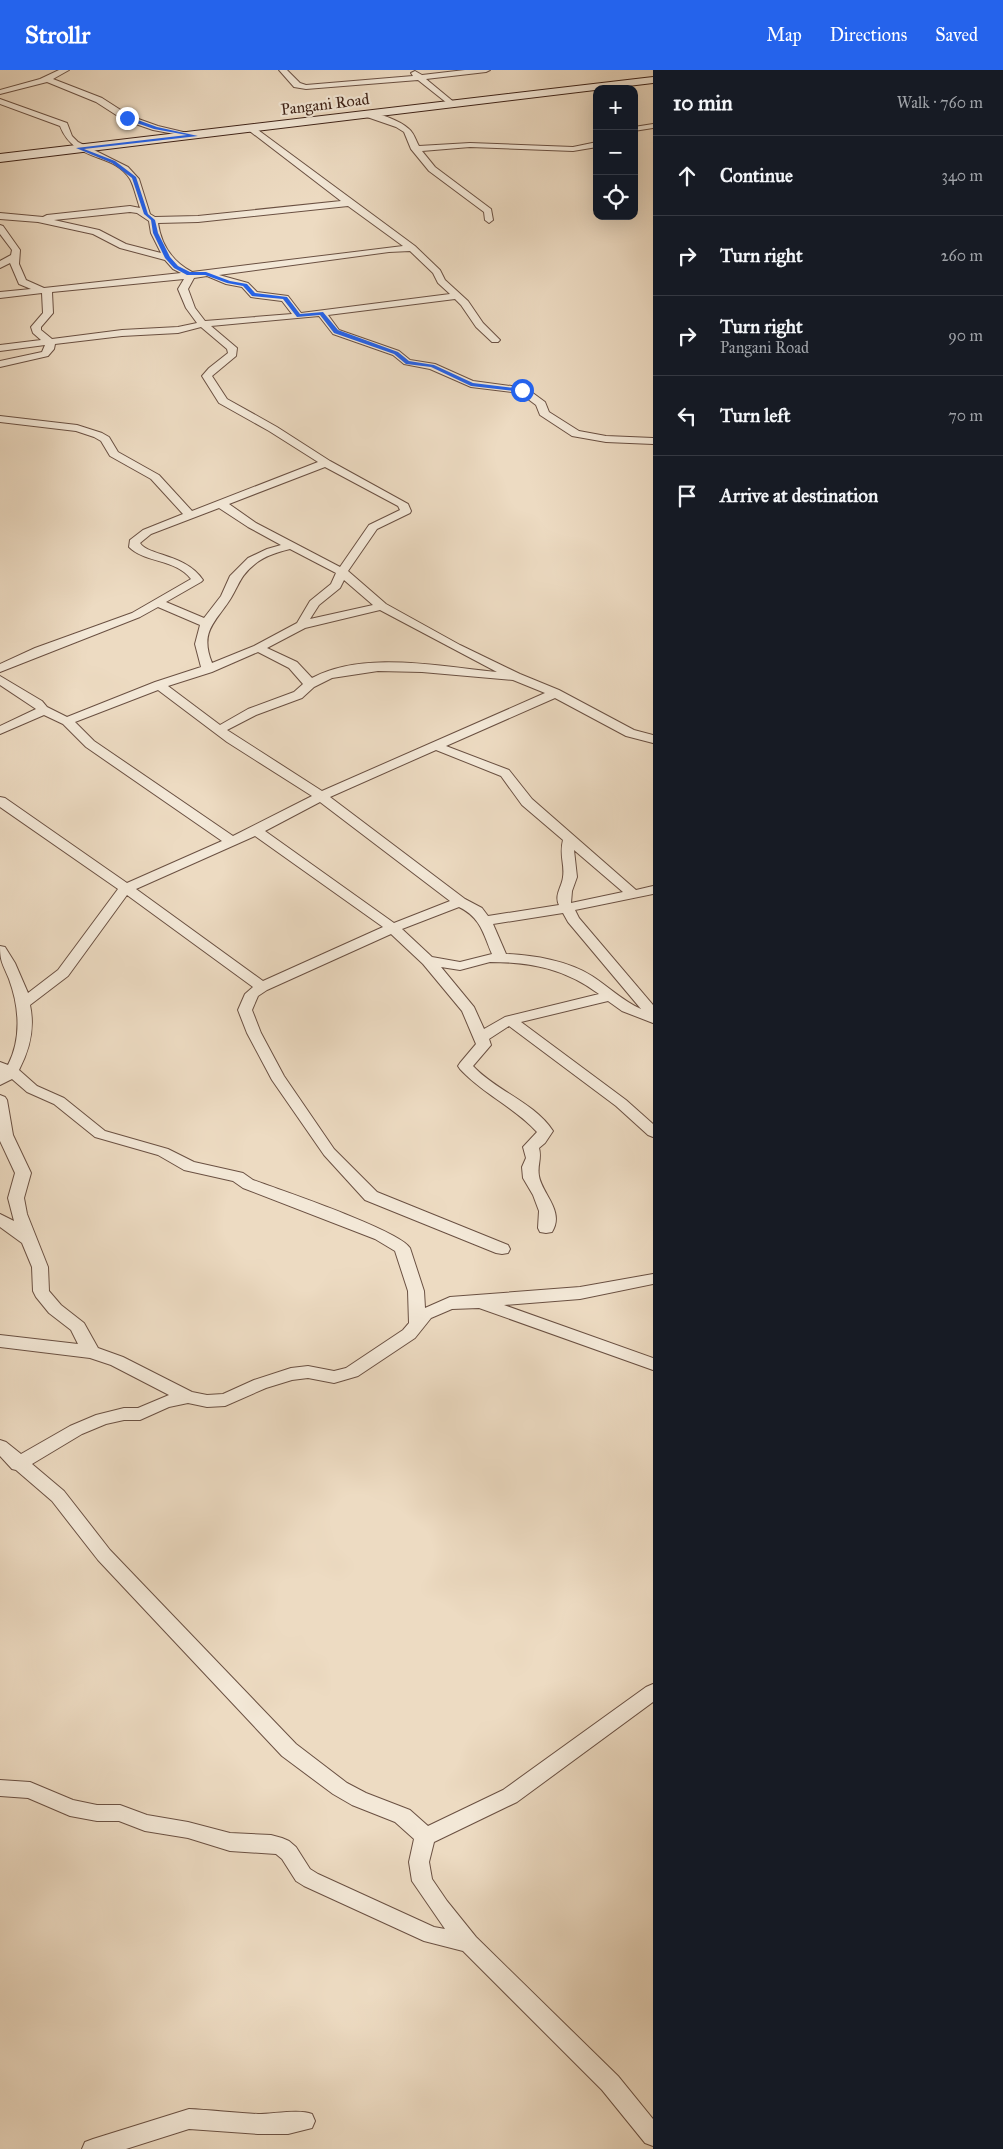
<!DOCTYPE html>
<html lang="en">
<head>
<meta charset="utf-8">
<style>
  :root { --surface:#171b24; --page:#242831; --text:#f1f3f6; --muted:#9ea1a6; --line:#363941; --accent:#2563eb }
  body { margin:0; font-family:"IM FELL Great Primer",serif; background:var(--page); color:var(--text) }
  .controls { position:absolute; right:15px; top:15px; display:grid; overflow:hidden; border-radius:10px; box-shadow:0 5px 20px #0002 }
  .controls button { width:45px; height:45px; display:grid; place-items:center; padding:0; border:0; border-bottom:1px solid var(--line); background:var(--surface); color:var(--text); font:25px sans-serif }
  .stop { position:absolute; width:15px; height:15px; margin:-11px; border:4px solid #2563eb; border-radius:50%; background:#fff }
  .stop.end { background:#2563eb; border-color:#fff; box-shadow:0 1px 5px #0008 }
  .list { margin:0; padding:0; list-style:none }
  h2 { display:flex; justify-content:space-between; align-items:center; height:65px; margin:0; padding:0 20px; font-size:21px }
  h2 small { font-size:16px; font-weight:400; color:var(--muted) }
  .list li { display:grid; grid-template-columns:32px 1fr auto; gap:15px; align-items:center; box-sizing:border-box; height:80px; padding:0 20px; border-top:1px solid var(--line) }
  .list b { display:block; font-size:19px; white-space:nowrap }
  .list p { margin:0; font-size:16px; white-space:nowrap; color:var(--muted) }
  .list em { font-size:16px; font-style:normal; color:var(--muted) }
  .icon { flex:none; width:28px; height:28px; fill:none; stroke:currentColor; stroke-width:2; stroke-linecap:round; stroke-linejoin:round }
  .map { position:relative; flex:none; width:653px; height:2079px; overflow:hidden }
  header { display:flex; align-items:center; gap:30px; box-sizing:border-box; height:70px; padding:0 25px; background:var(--accent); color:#fff }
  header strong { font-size:24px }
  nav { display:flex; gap:28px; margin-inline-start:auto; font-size:18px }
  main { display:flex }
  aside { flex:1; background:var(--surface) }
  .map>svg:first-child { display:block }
</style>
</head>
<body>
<header>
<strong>Strollr</strong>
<nav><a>Map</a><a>Directions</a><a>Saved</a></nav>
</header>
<main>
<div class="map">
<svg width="653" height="2079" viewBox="0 0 653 2079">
  <rect width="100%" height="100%" fill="#eddbc2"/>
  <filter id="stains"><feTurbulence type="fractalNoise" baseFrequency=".004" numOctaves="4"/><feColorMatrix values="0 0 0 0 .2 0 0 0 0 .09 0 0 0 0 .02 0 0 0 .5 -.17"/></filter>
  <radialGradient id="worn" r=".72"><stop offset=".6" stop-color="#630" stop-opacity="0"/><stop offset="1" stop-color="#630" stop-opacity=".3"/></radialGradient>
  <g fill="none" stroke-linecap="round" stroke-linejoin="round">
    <g stroke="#6a5042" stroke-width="2">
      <g id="street">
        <polygon points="59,0 69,0 53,9 102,28 130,46 158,56 200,66 196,68 153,60 124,50 96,32 47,12 0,24 0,20 40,9"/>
        <polygon points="279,0 287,0 300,13 306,15 413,6 411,3 415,1 422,5 465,0 490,0 486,2 426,9 455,33 456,35 452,37 418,10 306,19 294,17"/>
        <path d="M0,29l67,24 5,13 6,6 50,25 11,12 11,35 5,3 43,-1 143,-15 -94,-72 7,-2 161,119 25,24 5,10 23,21 15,22 17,17 -2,2h-6l-16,-15 -15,-22 -6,-6 -127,16 11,15 60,21 11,9 25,4 38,17 53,7 19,14 4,10 30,19 27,5 47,2v6l-47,-2 -34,-6 -32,-21 -4,-10 -16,-12 -49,-6 -41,-18 -26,-5 -11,-9 -60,-21 -14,-18 -108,10 26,22 -1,8 -24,20 15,23 50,28 53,34 78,43 3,7 -1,2 -33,16 -29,42 38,33 74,41 60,29 39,16 75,40 19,5v8l-27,-7 -71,-38 -109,48 63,24 23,29 104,91 17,-4v8l-78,16 4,8 74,87v18l-31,-12 -14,-10 -87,21 105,78 27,24v13l-5,-2 -32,-29 -107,-80 -20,13 2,6 -18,21c23,25 61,36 80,65l-8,12 -6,5c3,11 -2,17 0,28 3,18 26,35 13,56l-6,1 -6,-1 -2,-4 1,-17 -6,-16 -10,-17 -1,-11 4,-9 -3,-11 14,-15c-23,-25 -54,-38 -77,-63l-2,-3 2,-3 16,-19 -14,-33 -39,-47 -32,-30 -124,56 -9,6 -6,14 9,23 23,43 50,73 43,43 131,53 2,4 -2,4 -6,1 -6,-1 -131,-53 -41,-45 -52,-75 -25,-47 -9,-23 7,-16 8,-7 -126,-92 -59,81 -38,29c5,23 0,44 -11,65l18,16 27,12 41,33 63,18 26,13 49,11 10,7c27,10 146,50 157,68l14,43 1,17 25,-11 130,-10 73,-13v10l-73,15 -76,6 149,53v12l-174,-62 -27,1 -21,9 -16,20 -57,38 -24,7 -26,-5 -16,2 -26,8 -41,18 -18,1 -19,-4 -19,4 -29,13h-16l-18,4 -24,10 -50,30 32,27 46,59 186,194 51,39 19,10 44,17 18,16 75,-36 143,-103 7,-3v18l-136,100 -83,40 -5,20 3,17 15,22 29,36 142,139 35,43v27l-8,-3 -43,-53 -139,-139 -39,-10 -120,-55 -8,-5 -14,-22 -6,-5 -46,-3 -42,-13 -43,-7 -26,-10h-22l-27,-5 -42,-18 -28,-2v-16l30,2 43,18 24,5h23l27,10 41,7 42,11 41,2 11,3 7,3 7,6 14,22 8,5 116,53 11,2 -33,-48 -3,-19 5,-23 -19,-17 -43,-17 -19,-11 -51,-38 -184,-196 -46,-59 -36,-31 -4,-1 -12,-13v-16l6,2 15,12 49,-28 26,-11 28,-7h14l31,-13 -58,-30 -21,-7 -90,-11v-12l78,9 -7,-14 -22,-17 -13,-16 -3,-6 -1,-24 -10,-24 -22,-16v-13l14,7 -6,-23 7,-25 -15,-32v-46l5,2 2,3 6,35 18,38 -7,25 3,16 21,53 1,24 12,14 23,18 14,25 25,9 69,35 15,3 16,-1 31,-14 37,-12 17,-2 26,5 12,-3 57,-38 6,-7 -1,-32 -13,-40 -20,-12 -132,-51 -10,-7 -49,-11 -26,-15 -63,-18 -41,-33 -27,-12 -15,-13 -12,6v-23l8,3c14,-27 11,-59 1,-86 -6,-15 -9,-17 -9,-33l5,1 10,16 13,30 30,-23 60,-81 -118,-82v-10l5,1 122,85 95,-42 -136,-94 -23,-23 -19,-9 -44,19v-8l36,-17 -36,-24v-9l42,25 5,6 20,10 88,-35 46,-15 -6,-23 5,-19 -42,-18 -18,10 -140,55v-8l35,-16 97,-35 59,-34c-15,-20 -46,-16 -62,-32l1,-7 13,-10 40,-16 -32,-35 -41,-23 -9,-15 -7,-4 -18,-6 -76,-9v-6l77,9 25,8 7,4 9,15 41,23 33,36 126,-49 -49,-31 -50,-28 -17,-27 7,-8 19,-15 -1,-4 -26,-22 -23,6 -56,3 -67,8 -1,5 -6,7 -48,11v-6l42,-9 3,-7 -45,6v-6l41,-5 -8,-7 -2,-6 12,-14 -1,-20 -42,5v-6l31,-3 -12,-5 -9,-21 -10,5v-7l11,-6 1,-5 -12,-16v-9l3,1 17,24 -1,14 7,16 18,8 137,-15 -8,-4 -8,-9 -45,-12 -27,-14 -55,-12 -38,-3v-6l43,4 4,-2 83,-9 10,2c-3,-8 -6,-22 -10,-29 -17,-28 -55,-15 -70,-53l-60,-22zM348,136l55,40 -211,26c-19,-10 -31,-27 -34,-49l40,-1zM130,142l7,1 12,8 2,12 10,20 -35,-9 -27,-14 -45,-10zM410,181l23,22 5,10 12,11 -149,19 -13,-17 -31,-4 -9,-9 -29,-8 170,-23zM207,206l19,8 16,3 9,10 31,4 10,13 -87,7 -10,-13 -7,-19 6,-11zM184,209l-6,10 8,19 11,15 -19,4 -56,3 -70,9 -11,-9v-3l12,-14 -1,-21zM325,397l73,39 2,4 -31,15 -29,42 -84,-44 -27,-19zM219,438l29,19 33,18 -14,4 -19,9 -18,18 -9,20 -17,22 -38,-16 35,-20 2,-2c-17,-26 -55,-24 -63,-37l11,-9zM290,479l46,24 -5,11 -21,17 -13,22 -43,23 -42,17c-13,-32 4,-41 19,-65 9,-15 9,-22 24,-34 9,-8 23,-12 35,-15zM344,510l29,25 -63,14 9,-14 21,-17zM380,540l117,62c-57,-5 -132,-22 -185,6l-15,-16 -30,-14 38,-20zM258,582l31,16 14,16 -9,8 -46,17 -28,16 -52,-39 44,-14zM378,601l44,1 91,8 32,13 -223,98 -95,-61 29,-15 46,-17 12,-11 18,-9zM158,620l69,52 85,54 -79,40 -139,-95 -19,-19zM436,680l65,26 21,29 41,35c-4,16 2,24 0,37 -1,10 -9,18 -4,28l-71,11 -6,-8 -17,-9 -135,-102zM320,732l130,99 -56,22 -129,-92zM255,766l128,91 -120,54 -127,-92zM574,780l49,42 -52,11 1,-12 5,-14zM459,837c22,11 24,26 33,47l-32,8 -28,-5 -30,-28zM563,843l5,9 73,87c-18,-8 -32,-22 -49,-33 -24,-15 -58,-21 -86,-22l-13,-30zM490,892c42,0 75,7 109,32l-94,23 -21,12 -10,-22 -33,-40 19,3z"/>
        <path d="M367,43c11,-1 34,8 42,16 5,4 7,12 10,17l51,-3 103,4 24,-5v5l-24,4 -103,-4 -48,4 13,16 56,42 2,11 -4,3 -4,-3 -1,-8 -55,-41 -18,-22 -7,-17 -8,-5 -29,-10z"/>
        <polygon points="653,54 653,58 634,61 634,57"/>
        <path d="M189,2039c23,1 46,4 69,5 15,0 42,-5 54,0l3,7 -3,7 -24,6h-30l-69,-5 -63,20h-44l3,-7 8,-3z"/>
      </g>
    </g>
    <g stroke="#3e2217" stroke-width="2">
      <polygon id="secondary" points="653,7 653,13 0,92 0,84"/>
    </g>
    <use href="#street" fill="#f3e8d7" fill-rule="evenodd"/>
    <use href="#secondary" fill="#f3e8d7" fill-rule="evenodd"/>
  </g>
  <polygon fill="#2563eb" points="127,46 157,57 198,66 84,79 115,91 136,107 148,144 155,150 158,163 170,187 178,196 190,202 206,202 230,211 247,214 255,223 287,227 300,244 323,242 338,260 398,282 409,291 434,295 473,313 522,319 523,322 471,316 431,297 406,294 394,284 334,263 320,245 297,247 283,229 252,226 243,216 227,213 205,205 187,205 174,198 165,188 153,163 151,150 144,144 132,108 112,93 76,78 187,65 154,59 125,49"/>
  <g text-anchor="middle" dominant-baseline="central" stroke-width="4.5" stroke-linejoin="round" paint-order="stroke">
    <g font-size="16" fill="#3e2217" stroke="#f3e8d7">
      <text transform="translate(325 34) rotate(-7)">Pangani Road</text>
    </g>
  </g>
  <rect width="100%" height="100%" filter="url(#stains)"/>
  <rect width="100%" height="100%" fill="url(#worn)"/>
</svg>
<div class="controls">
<button>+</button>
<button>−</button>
<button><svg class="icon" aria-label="locate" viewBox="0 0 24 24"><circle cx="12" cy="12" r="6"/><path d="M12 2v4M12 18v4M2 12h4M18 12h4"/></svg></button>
</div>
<div class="stop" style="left:522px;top:320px"></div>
<div class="stop end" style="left:127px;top:48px"></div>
</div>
<aside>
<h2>10 min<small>Walk · 760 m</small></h2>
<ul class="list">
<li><svg class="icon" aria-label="ahead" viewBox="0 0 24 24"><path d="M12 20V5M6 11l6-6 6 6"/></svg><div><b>Continue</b></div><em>340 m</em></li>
<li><svg class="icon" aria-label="right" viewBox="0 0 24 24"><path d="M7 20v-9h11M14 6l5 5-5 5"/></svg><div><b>Turn right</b></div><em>260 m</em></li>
<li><svg class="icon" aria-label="right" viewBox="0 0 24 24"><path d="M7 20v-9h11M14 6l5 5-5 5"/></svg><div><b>Turn right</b><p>Pangani Road</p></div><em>90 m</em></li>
<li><svg class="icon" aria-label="left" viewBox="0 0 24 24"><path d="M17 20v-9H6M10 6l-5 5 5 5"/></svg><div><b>Turn left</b></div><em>70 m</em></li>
<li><svg class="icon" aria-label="arrive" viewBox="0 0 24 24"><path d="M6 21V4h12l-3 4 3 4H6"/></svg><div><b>Arrive at destination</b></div></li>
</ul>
</aside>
</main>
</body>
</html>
